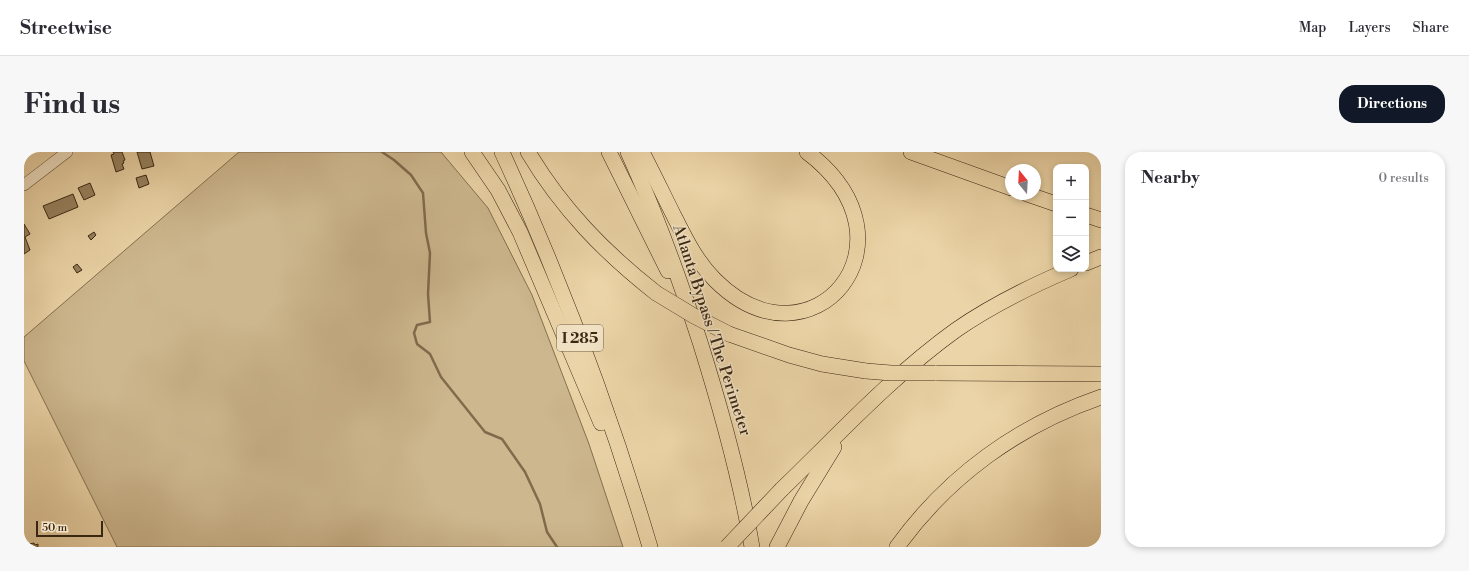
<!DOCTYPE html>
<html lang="en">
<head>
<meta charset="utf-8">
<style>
  :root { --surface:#fff; --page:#f7f7f7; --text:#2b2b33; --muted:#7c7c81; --line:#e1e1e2; --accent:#111827 }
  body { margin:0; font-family:"Libre Bodoni",serif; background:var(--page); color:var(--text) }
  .controls { position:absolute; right:12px; top:12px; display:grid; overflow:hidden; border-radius:8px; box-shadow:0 2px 6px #0003 }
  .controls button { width:36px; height:36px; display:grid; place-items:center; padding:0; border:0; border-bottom:1px solid var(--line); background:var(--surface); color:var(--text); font:20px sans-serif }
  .compass { position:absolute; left:981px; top:12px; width:36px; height:36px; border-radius:50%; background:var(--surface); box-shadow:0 2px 6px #0003; rotate:342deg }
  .scale { position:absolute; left:12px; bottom:10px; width:67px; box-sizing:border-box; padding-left:4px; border:2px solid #3a2712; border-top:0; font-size:11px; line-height:14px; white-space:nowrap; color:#3a2712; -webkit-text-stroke:3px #f2e3c6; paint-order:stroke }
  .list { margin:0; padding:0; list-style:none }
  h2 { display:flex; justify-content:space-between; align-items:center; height:52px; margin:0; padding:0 16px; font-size:17px }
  h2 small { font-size:13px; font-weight:400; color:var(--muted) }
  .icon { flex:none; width:22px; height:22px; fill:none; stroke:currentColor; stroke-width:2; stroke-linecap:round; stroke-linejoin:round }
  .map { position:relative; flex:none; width:1077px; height:395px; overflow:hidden; border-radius:16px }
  header { display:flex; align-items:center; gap:24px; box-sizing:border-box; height:56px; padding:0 20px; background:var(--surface); border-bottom:1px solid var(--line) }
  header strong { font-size:19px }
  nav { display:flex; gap:22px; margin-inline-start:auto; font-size:14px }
  .intro { display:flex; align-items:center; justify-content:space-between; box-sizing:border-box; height:96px; padding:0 24px }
  h1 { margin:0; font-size:28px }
  .button { padding:10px 18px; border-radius:16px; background:var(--accent); color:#fff; font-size:14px; font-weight:700 }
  main { display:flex; gap:24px; padding:0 24px }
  aside { flex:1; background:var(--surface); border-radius:16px; box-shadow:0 2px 6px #0003 }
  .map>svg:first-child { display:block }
</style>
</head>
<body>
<header>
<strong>Streetwise</strong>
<nav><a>Map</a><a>Layers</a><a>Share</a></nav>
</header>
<div class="intro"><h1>Find us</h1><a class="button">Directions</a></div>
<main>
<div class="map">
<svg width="1077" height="395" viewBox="0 0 1077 395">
  <rect width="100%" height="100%" fill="#ebd4a7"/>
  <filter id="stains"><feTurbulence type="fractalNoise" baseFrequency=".005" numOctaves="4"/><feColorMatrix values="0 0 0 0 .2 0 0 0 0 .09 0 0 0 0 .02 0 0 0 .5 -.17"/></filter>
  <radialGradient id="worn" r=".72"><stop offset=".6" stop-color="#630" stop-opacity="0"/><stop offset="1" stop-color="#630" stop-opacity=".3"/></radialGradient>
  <polygon fill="#cdb78e" stroke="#846f50" points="215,0 417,0 464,56 508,143 565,292 599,395 93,395 0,209 0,185"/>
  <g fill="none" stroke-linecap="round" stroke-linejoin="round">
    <polyline stroke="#806b4d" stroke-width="2.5" points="358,0 370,8 387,23 399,41 402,81 406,101 404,142 406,170 393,173 390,181 393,192 406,202 417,225 461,280 478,287 501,320 516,352 523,380 533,395"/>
  </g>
  <g fill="#96815f" stroke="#3a2712">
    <polygon points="89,0 98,0 101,8 99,9 100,11 98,12 100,17 92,20 87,3 90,2"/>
    <polygon points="113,0 126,0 130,14 118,17"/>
    <polygon points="122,23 125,32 115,36 112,26"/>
    <polygon points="66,31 71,43 60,48 54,36"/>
    <polygon points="49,42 54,55 25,67 19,54"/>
    <polygon points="0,72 6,82 1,85 6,98 0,102"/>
    <polygon points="70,80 72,83 67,88 64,84"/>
    <polygon points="53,112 58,118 53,121 49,115"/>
    <polygon points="10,391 11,393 14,392 14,395 0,395 0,393"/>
  </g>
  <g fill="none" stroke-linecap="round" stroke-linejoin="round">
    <g stroke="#665237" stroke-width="12">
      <polyline id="minor" points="0,33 43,0"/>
    </g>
    <g stroke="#3a2712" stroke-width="16">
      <g id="highway">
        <polyline points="448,0 474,38 496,80 577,271"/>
        <path d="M478,0c59,128 108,260 148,395"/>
        <path d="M504,0c34,57 76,100 128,141"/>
        <polyline points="585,0 644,119"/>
        <path d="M604,0c28,62 51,125 72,190 21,67 40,135 52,205"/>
        <path d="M618,0c11,21 21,42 31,62 12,24 23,47 42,66 96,96 211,-38 92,-128"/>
        <polyline points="887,0 987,36"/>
        <polyline points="1003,42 1032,52"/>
        <polyline points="1062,63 1077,68"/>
        <polyline points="1062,111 1077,105"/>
        <polyline points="705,182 765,203 798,212 842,219"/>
        <polyline points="911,221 1077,222"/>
        <path d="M758,337c56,-54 110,-113 174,-159 36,-25 75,-44 115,-61"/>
        <polyline points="753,395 777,349 810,295"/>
        <path d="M873,395c51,-71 122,-122 204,-150"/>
      </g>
    </g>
    <use href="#minor" stroke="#f2e3c6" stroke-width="11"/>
    <use href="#highway" stroke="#ebd4a7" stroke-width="15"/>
    <g stroke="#3a2712" stroke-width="16" stroke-linecap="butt">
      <g id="highway-bridge">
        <polyline points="632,141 670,164 705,182"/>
        <polyline points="842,219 867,221 911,221"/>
        <polyline points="703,395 758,337"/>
      </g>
    </g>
    <use href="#highway-bridge" stroke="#ebd4a7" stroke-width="15"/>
  </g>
  <g text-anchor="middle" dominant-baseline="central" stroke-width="3" stroke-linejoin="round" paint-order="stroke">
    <rect fill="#f2e3c6" stroke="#715f48" stroke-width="1" x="533" y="173" width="46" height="26" rx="3"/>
    <g font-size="15" font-weight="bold" fill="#3a2712">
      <text x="556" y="186">I 285</text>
    </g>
    <g font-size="16" fill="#3a2712" stroke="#f2e3c6">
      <text transform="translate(688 178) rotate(72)">Atlanta Bypass / The Perimeter</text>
    </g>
  </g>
  <rect width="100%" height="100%" filter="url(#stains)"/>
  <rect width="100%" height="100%" fill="url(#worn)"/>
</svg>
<div class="controls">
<button>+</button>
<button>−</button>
<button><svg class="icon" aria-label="layers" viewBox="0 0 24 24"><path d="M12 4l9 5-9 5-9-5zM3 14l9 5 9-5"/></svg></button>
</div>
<svg class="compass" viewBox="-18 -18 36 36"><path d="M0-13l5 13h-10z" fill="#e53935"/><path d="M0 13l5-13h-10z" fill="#7c7c81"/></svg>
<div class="scale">50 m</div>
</div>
<aside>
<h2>Nearby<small>0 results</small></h2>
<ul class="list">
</ul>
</aside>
</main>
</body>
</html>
